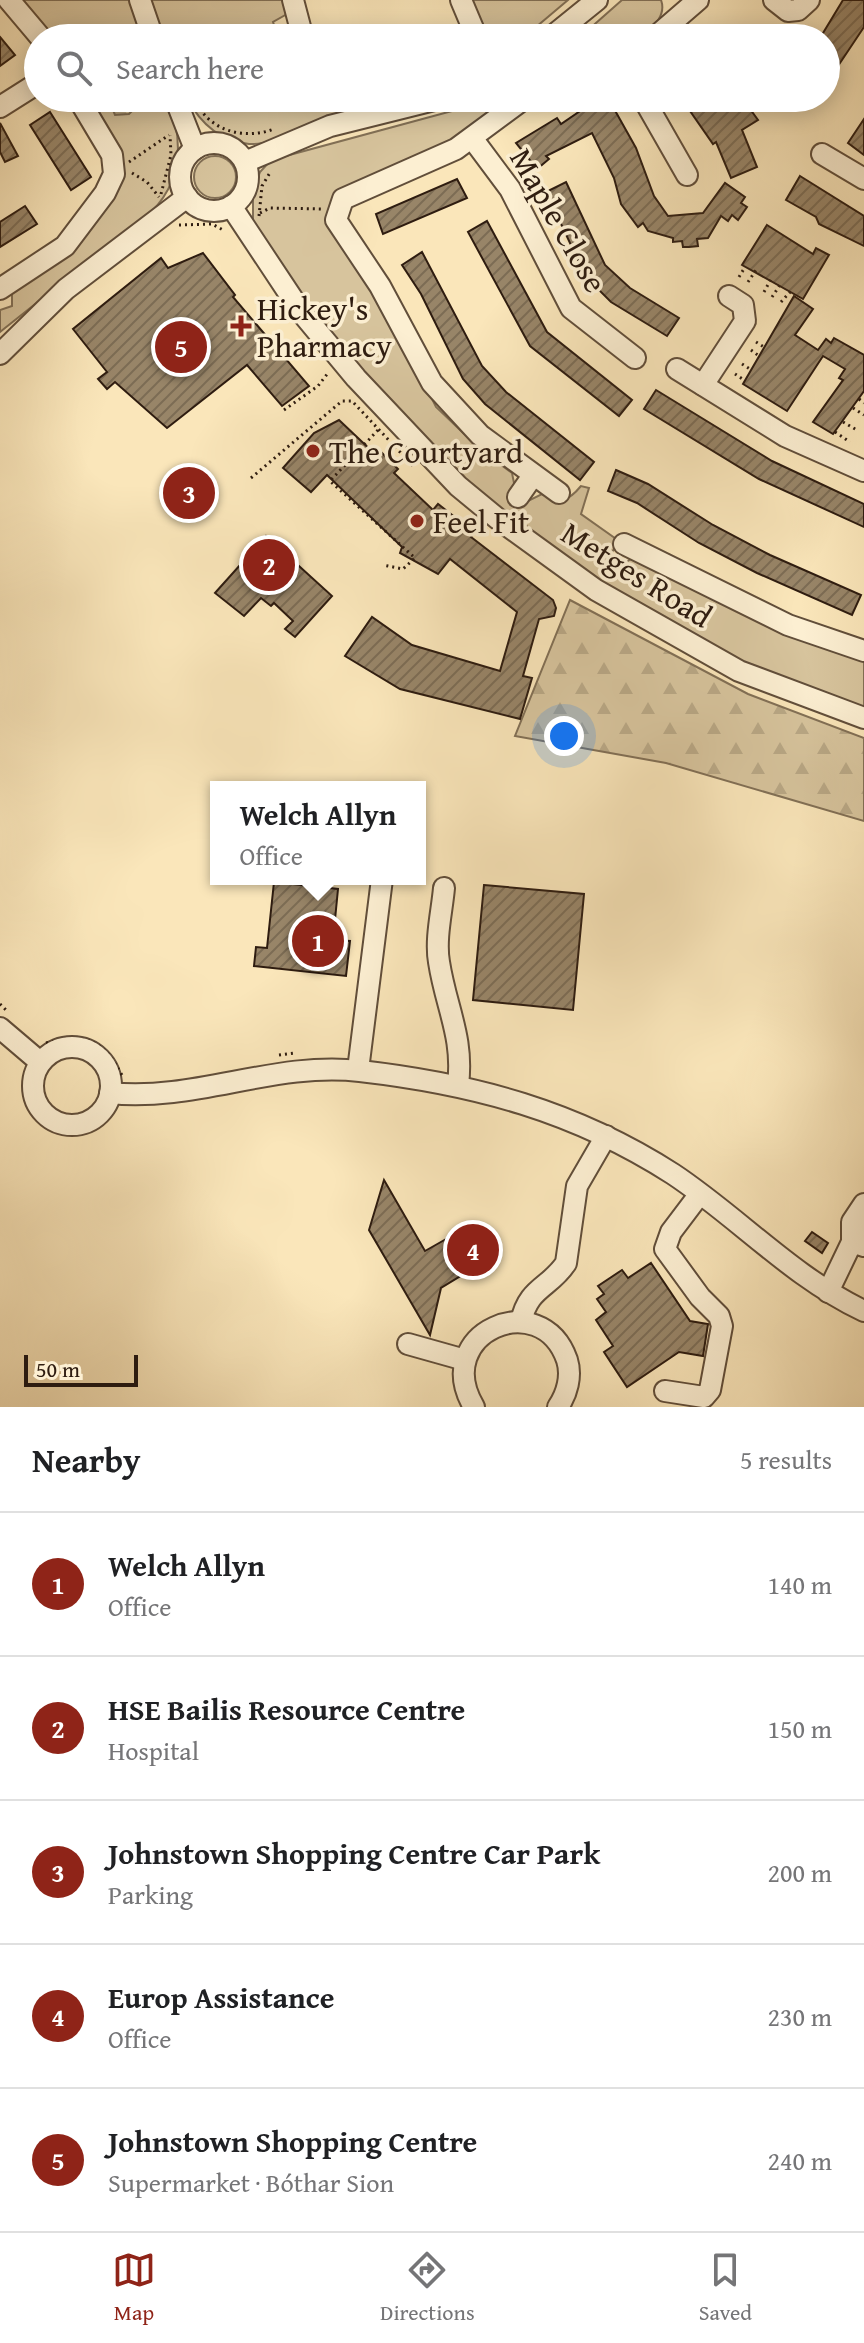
<!DOCTYPE html>
<html lang="en">
<head>
<meta charset="utf-8">
<style>
  :root { --surface:#fff; --page:#f2f2f2; --text:#202124; --muted:#757577; --line:#e0e0e0; --accent:#8f2418 }
  body { margin:0; font-family:"Gentium Book Plus",serif; background:var(--page); color:var(--text) }
  .scale { position:absolute; left:24px; bottom:20px; width:114px; box-sizing:border-box; padding-left:8px; border:4px solid #2e1c10; border-top:0; font-size:22px; line-height:28px; white-space:nowrap; color:#2e1c10; -webkit-text-stroke:6px #fcefd2; paint-order:stroke }
  .you { position:absolute; left:564px; top:736px; width:28px; height:28px; margin:-20px; border:6px solid #fff; border-radius:50%; background:#1a73e8; box-shadow:0 0 0 12px #1a73e833 }
  .badge { display:grid; place-items:center; width:52px; height:52px; border-radius:50%; background:var(--accent); color:#fff; font-size:26px; font-weight:700 }
  .pin { position:absolute; translate:-50% -50%; border:4px solid #fff; box-shadow:0 2px 8px #0006 }
  .popup { position:absolute; left:210px; top:781px; width:216px; height:104px; box-sizing:border-box; display:grid; place-content:center; border-radius:0px; background:var(--surface); filter:drop-shadow(0 2px 6px #0005); font-size:26px; white-space:nowrap; color:var(--muted) }
  .popup b { font-size:30px; color:var(--text) }
  .popup::after { content:''; position:absolute; left:50%; top:100%; margin-left:-16px; border:16px solid transparent; border-top-color:var(--surface) }
  .list { margin:0; padding:0; list-style:none }
  h2 { display:flex; justify-content:space-between; align-items:center; height:104px; margin:0; padding:0 32px; font-size:34px }
  h2 small { font-size:26px; font-weight:400; color:var(--muted) }
  .list li { display:grid; grid-template-columns:52px 1fr auto; gap:24px; align-items:center; box-sizing:border-box; height:144px; padding:0 32px; border-top:2px solid var(--line) }
  .list b { display:block; font-size:30px; white-space:nowrap }
  .list p { margin:0; font-size:26px; white-space:nowrap; color:var(--muted) }
  .list em { font-size:26px; font-style:normal; color:var(--muted) }
  .icon { flex:none; width:44px; height:44px; fill:none; stroke:currentColor; stroke-width:2; stroke-linecap:round; stroke-linejoin:round }
  .map { position:relative; flex:none; width:864px; height:1407px; overflow:hidden }
  .search { position:absolute; background:var(--surface); box-shadow:0 4px 20px #0003; left:24px; right:24px; top:24px; height:88px; display:flex; align-items:center; gap:20px; box-sizing:border-box; padding:0 28px; border-radius:44px; color:var(--muted); font-size:30px }
  .sheet { height:824px; background:var(--surface) }
  nav { display:flex; justify-content:space-around; align-items:center; box-sizing:border-box; height:112px; border-top:2px solid var(--line); background:var(--surface); font-size:22px; color:var(--muted) }
  nav a { display:grid; justify-items:center; gap:4px }
  nav .on { color:var(--accent) }
  .map>svg:first-child { display:block }
</style>
</head>
<body>
<div class="map">
<svg width="864" height="1407" viewBox="0 0 864 1407">
  <defs>
    <pattern id="forest-firs" width="22" height="20" patternUnits="userSpaceOnUse" patternTransform="scale(2)"><rect width="22" height="20" fill="#d7c49d"/><path d="M5 1l3.5 6h-7zM16 11l3.5 6h-7z" fill="#b9a886"/></pattern>
    <pattern id="building-hatch" width="6" height="6" patternUnits="userSpaceOnUse" patternTransform="scale(2)"><rect width="6" height="6" fill="#988568"/><path d="M-1 1l2-2M0 6l6-6M5 7l2-2" fill="none" stroke="#7c6c54"/></pattern>
  </defs>
  <rect width="100%" height="100%" fill="#fae6ba"/>
  <filter id="stains"><feTurbulence type="fractalNoise" baseFrequency=".0025" numOctaves="4"/><feColorMatrix values="0 0 0 0 .2 0 0 0 0 .09 0 0 0 0 .02 0 0 0 .5 -.17"/></filter>
  <radialGradient id="worn" r=".72"><stop offset=".6" stop-color="#630" stop-opacity="0"/><stop offset="1" stop-color="#630" stop-opacity=".3"/></radialGradient>
  <g fill="#d7c49d" stroke="#827056" stroke-width="2">
    <polygon points="19,0 131,0 143,38 48,38"/>
    <polygon points="148,0 285,0 287,14 273,22 277,33 293,33 296,38 161,38"/>
    <polygon points="467,0 568,0 523,38 483,38"/>
    <path d="M622,0h39c6,16 -9,28 -20,38h-62z"/>
    <path d="M86,98h82c15,41 16,81 -16,113l-152,121v-22l12,-4v-14l106,-106z"/>
    <path d="M187,98h217c-31,10 -129,48 -155,46 -30,-3 -49,-21 -62,-46z"/>
    <path d="M500,98h15l-41,31 -140,72 102,206 46,44 30,22 3,15 9,15 18,-9c19,8 25,9 39,-8l8,2 -8,26 38,27 -10,16 13,7 9,-5 91,43 142,57v52l-99,-38 -136,-71 -154,-110 -152,-162 -70,-104v-34l7,-20 11,-12z"/>
    <circle cx="215" cy="177" r="21"/>
  </g>
  <g fill="url(#forest-firs)" stroke="#827056" stroke-width="2">
    <polygon points="108,98 139,98 140,103 129,114 115,115"/>
    <polygon points="570,600 748,694 864,738 864,821 666,763 515,736"/>
  </g>
  <g fill="url(#building-hatch)" stroke="#2e1c10" stroke-width="2">
    <polygon points="843,0 864,0 864,27 836,69 826,63 826,38 820,38"/>
    <polygon points="0,37 15,55 0,66"/>
    <polygon points="588,98 608,98 636,148 654,196 668,216 703,213 725,183 745,197 741,203 747,207 738,220 732,215 728,221 721,216 708,238 697,239 698,246 689,247 683,247 682,241 673,242 673,238 648,231 643,223 638,227 621,204 614,178 592,133 546,156 549,159 537,169 516,143 557,118 561,124 583,109 580,104"/>
    <polygon points="681,98 716,98 722,106 733,98 742,98 758,120 742,130 757,167 731,178 716,142 713,144"/>
    <polygon points="50,112 91,177 71,190 30,125"/>
    <polygon points="864,119 864,155 848,143"/>
    <polygon points="0,123 18,156 5,162 0,152"/>
    <polygon points="800,176 864,216 864,246 819,224 816,217 786,200"/>
    <polygon points="457,179 467,198 383,234 376,214"/>
    <polygon points="566,182 605,265 630,288 679,318 667,336 611,302 586,277 546,192"/>
    <polygon points="25,206 37,224 0,247 0,222"/>
    <polygon points="487,221 547,332 632,400 619,416 530,346 468,232"/>
    <polygon points="767,225 813,254 816,248 829,255 803,299 742,265"/>
    <polygon points="422,252 482,366 506,392 594,462 580,480 485,404 463,379 421,294 402,265"/>
    <polygon points="203,253 235,295 233,297 309,386 282,406 247,365 167,428 115,382 107,389 98,379 107,372 73,329 161,258 168,268"/>
    <polygon points="794,296 813,309 795,335 818,350 826,339 831,343 834,338 864,355 864,391 833,434 813,422 843,380 839,378 845,369 823,356 787,411 743,384"/>
    <polygon points="656,390 772,461 864,504 864,527 759,479 644,409"/>
    <polygon points="339,420 377,456 381,452 398,469 394,473 433,510 438,504 474,532 471,537 553,600 556,608 554,616 539,619 523,676 532,678 520,719 400,689 345,656 372,617 412,645 500,671 517,612 450,559 438,574 400,553 402,547 327,475 311,492 283,468 314,433"/>
    <polygon points="616,470 648,484 713,525 770,555 861,595 852,615 757,573 699,543 637,503 608,491"/>
    <polygon points="266,536 332,596 295,637 285,629 293,621 274,603 271,606 261,598 244,616 215,593"/>
    <polygon points="274,882 338,889 333,940 350,941 346,976 254,966 256,947 267,948"/>
    <polygon points="484,885 584,894 573,1010 473,1000"/>
    <polygon points="384,1180 425,1251 469,1226 487,1257 483,1274 477,1266 441,1288 430,1335 369,1230"/>
    <polygon points="812,1232 828,1243 822,1253 805,1241"/>
    <polygon points="651,1263 690,1321 708,1324 703,1356 679,1352 627,1387 604,1352 613,1346 596,1320 606,1312 597,1299 604,1294 598,1286 622,1270 628,1278"/>
  </g>
  <g fill="none" stroke-linecap="round" stroke-linejoin="round">
    <g stroke="#614e3a" stroke-width="24">
      <g id="minor">
        <polyline points="9,0 41,38"/>
        <polyline points="140,0 153,38"/>
        <polyline points="293,0 303,38"/>
        <polyline points="461,0 477,38"/>
        <polyline points="774,0 788,11 798,10 809,0"/>
        <polyline points="550,38 597,0"/>
        <polyline points="654,38 698,0"/>
        <polyline points="175,98 195,149"/>
        <polyline points="525,98 456,149 343,199 336,220 380,286 432,383 480,435 559,493"/>
        <polyline points="643,98 687,175"/>
        <polyline points="0,107 38,83"/>
        <polyline points="472,138 510,189 571,308 635,358"/>
        <circle cx="214" cy="177" r="34"/>
        <polyline points="822,154 864,179"/>
        <polyline points="245,162 330,126 442,98"/>
        <polyline points="231,206 302,313 356,378 458,486 498,519 596,590 739,671 864,718"/>
        <polyline points="0,289 65,246 105,193 114,174 112,155 78,98"/>
        <polyline points="0,354 66,289 187,197"/>
        <polyline points="677,369 785,436 864,471"/>
        <polyline points="703,385 745,321 743,305 729,296"/>
        <polyline points="518,497 532,477"/>
        <polyline points="624,544 788,625 864,651"/>
        <path d="M444,888c-2,23 -9,51 -5,74 7,46 25,75 19,123"/>
        <polyline points="0,1028 40,1062"/>
        <circle cx="72" cy="1086" r="39"/>
        <polyline points="358,1070 382,879"/>
        <path d="M110,1093c86,9 164,-32 250,-22 114,13 215,40 313,103 65,43 119,103 191,137"/>
        <polyline points="864,1204 852,1222 852,1242 863,1226 864,1204"/>
        <polyline points="828,1292 852,1242 864,1246"/>
        <path d="M521,1322c7,-35 29,-34 45,-59l11,-77 29,-50"/>
        <polyline points="408,1344 465,1360"/>
        <polyline points="665,1391 704,1397 710,1390 722,1326 719,1316 700,1297 665,1249 671,1232 699,1195"/>
        <path d="M474,1407c-44,-74 67,-122 93,-47 5,16 0,34 -9,47"/>
      </g>
    </g>
    <g stroke="#2e1c10" stroke-width="3" stroke-dasharray="2 4" stroke-linecap="butt">
      <path d="M200,109c16,24 48,30 74,20"/>
      <polyline points="455,109 490,98"/>
      <polyline points="129,162 169,135"/>
      <polyline points="132,173 147,182 159,197"/>
      <polyline points="161,194 171,155 170,135"/>
      <polyline points="260,213 270,208 323,209"/>
      <polyline points="259,216 262,186 271,171"/>
      <polyline points="179,225 212,224 225,231"/>
      <polyline points="739,277 745,267"/>
      <polyline points="748,282 756,270"/>
      <polyline points="764,292 771,279"/>
      <polyline points="772,297 780,285"/>
      <polyline points="781,302 791,291"/>
      <polyline points="756,342 764,347"/>
      <polyline points="751,350 759,356"/>
      <polyline points="742,364 750,369"/>
      <polyline points="735,374 744,380"/>
      <polyline points="859,399 864,403"/>
      <polyline points="853,408 864,415"/>
      <polyline points="284,410 318,386 328,373"/>
      <polyline points="843,422 857,430"/>
      <polyline points="378,430 330,481 415,558 403,569 383,565"/>
      <polyline points="835,432 850,442"/>
      <polyline points="251,478 342,401 352,401 415,468"/>
      <polyline points="609,554 606,558 622,568 625,565"/>
      <polyline points="0,1004 7,1011"/>
      <path d="M46,1043c41,-10 57,-3 77,34"/>
      <polyline points="279,1055 295,1053"/>
    </g>
    <use href="#minor" stroke="#fcefd2" stroke-width="20"/>
  </g>
  <g fill="#8f2418" stroke="#fcefd2" stroke-width="3">
    <path d="M237 314h8v8h8v8h-8v8h-8v-8h-8v-8h8z"/>
    <circle cx="313" cy="451" r="8"/>
    <circle cx="417" cy="521" r="8"/>
  </g>
  <g text-anchor="middle" dominant-baseline="central" stroke-width="7" stroke-linejoin="round" paint-order="stroke">
    <g font-size="32" fill="#2e1c10" stroke="#fcefd2">
      <text transform="translate(559 220) rotate(60)">Maple Close</text>
      <text transform="translate(637 574) rotate(32)">Metges Road</text>
    </g>
    <g font-size="32" fill="#2e1c10" stroke="#fcefd2" text-anchor="start">
      <text x="257" y="308">Hickey's<tspan x="257" dy="37">Pharmacy</tspan></text>
      <text x="329" y="451">The Courtyard</text>
      <text x="433" y="521">Feel Fit</text>
    </g>
  </g>
  <rect width="100%" height="100%" filter="url(#stains)"/>
  <rect width="100%" height="100%" fill="url(#worn)"/>
</svg>
<div class="scale">50 m</div>
<div class="you"></div>
<div class="pin badge" style="left:318px;top:941px">1</div>
<div class="popup"><b>Welch Allyn</b>Office</div>
<div class="pin badge" style="left:269px;top:565px">2</div>
<div class="pin badge" style="left:189px;top:493px">3</div>
<div class="pin badge" style="left:473px;top:1250px">4</div>
<div class="pin badge" style="left:181px;top:347px">5</div>
<div class="search"><svg class="icon" aria-label="search" viewBox="0 0 24 24"><circle cx="10" cy="10" r="6"/><path d="M15 15l6 6"/></svg>Search here</div>
</div>
<section class="sheet">
<h2>Nearby<small>5 results</small></h2>
<ul class="list">
<li><span class="badge">1</span><div><b>Welch Allyn</b><p>Office</p></div><em>140 m</em></li>
<li><span class="badge">2</span><div><b>HSE Bailis Resource Centre</b><p>Hospital</p></div><em>150 m</em></li>
<li><span class="badge">3</span><div><b>Johnstown Shopping Centre Car Park</b><p>Parking</p></div><em>200 m</em></li>
<li><span class="badge">4</span><div><b>Europ Assistance</b><p>Office</p></div><em>230 m</em></li>
<li><span class="badge">5</span><div><b>Johnstown Shopping Centre</b><p>Supermarket · Bóthar Sion</p></div><em>240 m</em></li>
</ul>
</section>
<nav>
<a class="on"><svg class="icon" aria-label="map" viewBox="0 0 24 24"><path d="M3 6l6-2 6 2 6-2v14l-6 2-6-2-6 2zM9 4v14M15 6v14"/></svg>Map</a>
<a><svg class="icon" aria-label="directions" viewBox="0 0 24 24"><path d="M12 3l9 9-9 9-9-9zM9 14v-3h6M13 9l2 2-2 2"/></svg>Directions</a>
<a><svg class="icon" aria-label="saved" viewBox="0 0 24 24"><path d="M7 4h10v16l-5-4-5 4z"/></svg>Saved</a>
</nav>
</body>
</html>
